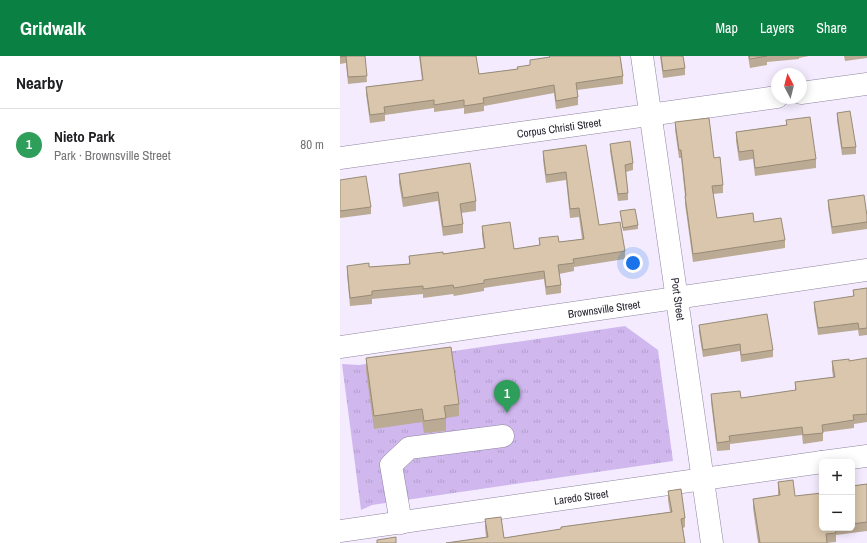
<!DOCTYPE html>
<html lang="en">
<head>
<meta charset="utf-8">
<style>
  :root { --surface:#fff; --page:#f6f6f6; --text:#202124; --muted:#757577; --line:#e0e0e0; --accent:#0b8043 }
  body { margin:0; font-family:"Archivo Narrow",sans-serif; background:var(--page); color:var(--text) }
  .controls { position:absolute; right:12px; bottom:12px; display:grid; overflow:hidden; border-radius:6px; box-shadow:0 2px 10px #0003 }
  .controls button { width:36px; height:36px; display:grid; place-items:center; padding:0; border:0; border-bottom:1px solid var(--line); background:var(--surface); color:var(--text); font:20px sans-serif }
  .compass { position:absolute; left:431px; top:12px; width:36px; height:36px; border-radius:50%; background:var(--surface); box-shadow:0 2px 10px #0003; rotate:353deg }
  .you { position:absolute; left:293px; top:207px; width:14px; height:14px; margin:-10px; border:3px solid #fff; border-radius:50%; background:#1a73e8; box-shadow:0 0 0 6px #1a73e833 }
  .badge { display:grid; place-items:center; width:26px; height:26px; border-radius:50%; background:var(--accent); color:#fff; font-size:13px; font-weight:700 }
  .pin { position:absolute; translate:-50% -33px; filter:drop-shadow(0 1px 2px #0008) }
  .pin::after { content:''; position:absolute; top:21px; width:14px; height:12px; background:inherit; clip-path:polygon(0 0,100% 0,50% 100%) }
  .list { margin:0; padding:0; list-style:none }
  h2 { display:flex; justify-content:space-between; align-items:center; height:52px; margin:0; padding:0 16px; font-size:17px }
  h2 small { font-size:13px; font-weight:400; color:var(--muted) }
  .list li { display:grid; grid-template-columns:26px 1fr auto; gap:12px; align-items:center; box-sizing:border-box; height:72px; padding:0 16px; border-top:1px solid var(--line) }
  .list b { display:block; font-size:15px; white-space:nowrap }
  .list p { margin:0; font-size:13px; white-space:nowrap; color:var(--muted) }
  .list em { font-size:13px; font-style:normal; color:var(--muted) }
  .map { position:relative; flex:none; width:527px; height:487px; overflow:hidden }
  header { display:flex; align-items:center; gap:24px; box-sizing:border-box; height:56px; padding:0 20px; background:var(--accent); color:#fff }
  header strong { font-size:19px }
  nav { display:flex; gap:22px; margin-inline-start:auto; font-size:14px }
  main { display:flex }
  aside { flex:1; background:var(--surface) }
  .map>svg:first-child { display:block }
</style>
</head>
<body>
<header>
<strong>Gridwalk</strong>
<nav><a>Map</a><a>Layers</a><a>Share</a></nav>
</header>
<main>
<aside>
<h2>Nearby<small></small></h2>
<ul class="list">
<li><span class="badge" style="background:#2e9e5b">1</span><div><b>Nieto Park</b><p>Park · Brownsville Street</p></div><em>80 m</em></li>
</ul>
</aside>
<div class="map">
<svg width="527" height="487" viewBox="0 0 527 487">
  <defs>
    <pattern id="park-tufts" width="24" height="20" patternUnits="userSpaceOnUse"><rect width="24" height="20" fill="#d0b8ee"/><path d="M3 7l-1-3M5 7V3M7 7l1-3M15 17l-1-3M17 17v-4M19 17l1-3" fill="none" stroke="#b29ecc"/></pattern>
  </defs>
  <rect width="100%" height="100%" fill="#f4ecfe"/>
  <polygon fill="url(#park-tufts)" points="285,270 318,294 333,405 32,449 21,454 2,308 19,309"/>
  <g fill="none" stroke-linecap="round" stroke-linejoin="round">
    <g stroke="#8f849f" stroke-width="23">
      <g id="minor">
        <polyline points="302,0 372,487"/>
        <polyline points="461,37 527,28"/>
        <polyline points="0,102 437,41"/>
        <polyline points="0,291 527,214"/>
        <polyline points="482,406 527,400"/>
        <polyline points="61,467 51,409 69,392 163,380"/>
        <polyline points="0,475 482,406"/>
      </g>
    </g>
    <use href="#minor" stroke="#fff" stroke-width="22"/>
  </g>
  <g fill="#bbaa94">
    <polygon points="0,0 25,0 27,26 8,28 6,7 0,8"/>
    <polygon points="79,0 136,0 139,18 177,13 190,9 190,4 209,1 209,0 280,0 283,20 283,28 237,34 238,41 238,49 216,53 214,37 144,50 144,55 124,58 124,52 94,56 94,52 45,59 45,65 30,67 26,38 26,31 82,24"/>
    <polygon points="320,0 343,0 345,12 345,19 323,22"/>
    <polygon points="408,0 469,0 459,2 459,3 427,6 427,9 410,12"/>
    <polygon points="504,0 527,0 527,2 505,5"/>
    <polygon points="497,57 516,91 516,98 502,99 497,64"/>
    <polygon points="446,64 476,103 476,112 415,120 413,103 399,105 396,85 396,76 446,69"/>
    <polygon points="335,66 374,102 383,129 383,137 373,138 377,162 414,166 445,184 445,192 353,206 345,148 345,140 341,102 339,102 335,74"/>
    <polygon points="270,88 293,107 293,114 286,116 288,137 288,144 278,145 270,95"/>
    <polygon points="246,89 259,169 285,195 285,203 234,211 234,215 219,218 221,229 221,237 206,239 204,223 144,232 144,235 114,240 113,238 83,242 83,238 32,243 32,248 10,250 7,218 7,210 29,211 69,208 69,200 103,198 144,192 142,179 142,170 174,193 199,189 199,182 219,186 242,183 239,161 230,162 226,124 206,127 203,104 203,95"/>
    <polygon points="59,118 136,145 136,155 121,157 123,168 123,177 103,180 98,145 63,151 59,127"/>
    <polygon points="0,124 31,151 31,158 0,162"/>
    <polygon points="488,144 527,160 527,173 492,178 488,151"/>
    <polygon points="280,155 298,169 298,173 283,175"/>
    <polygon points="527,232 527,279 519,280 518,274 478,279 474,253 474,246 513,241 513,234"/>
    <polygon points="359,269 433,294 433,301 401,306 400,295 363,301 359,276"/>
    <polygon points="26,302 119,348 119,360 106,362 106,375 84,377 82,366 34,373 26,315"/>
    <polygon points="527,302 527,366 514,368 514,372 483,376 483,385 463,388 462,379 390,388 390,394 377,395 371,346 371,338 401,342 455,334 455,326 493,321 492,314 492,305 509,305"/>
    <polygon points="438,426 455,440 482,472 512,472 512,430 527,428 527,475 496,479 496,486 487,487 418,487 413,452 413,443 438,440"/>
    <polygon points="341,433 345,462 345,471 343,472 345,487 106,487 146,481 145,472 145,463 161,461 164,482 221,473 221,471 330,456 328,444 328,435"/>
  </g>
  <g fill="#d9c6ac" stroke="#988b78">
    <polygon points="0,0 25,0 27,20 8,21 6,0 0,1"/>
    <polygon points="80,0 136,0 139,18 178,13 177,11 190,9 190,4 210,1 209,0 280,0 283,20 236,27 238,41 216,45 214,29 143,42 144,47 124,50 124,44 94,49 94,44 44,51 45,57 30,59 26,31 83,24"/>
    <polygon points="321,0 343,0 345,12 323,15"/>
    <polygon points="409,0 427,0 410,3"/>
    <polygon points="510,55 516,91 502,92 497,57"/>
    <polygon points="470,61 476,103 415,112 413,94 399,96 396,76 447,69 446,64"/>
    <polygon points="369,62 374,102 380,101 383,129 372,130 377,162 413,157 414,166 441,162 445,184 353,198 345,140 346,140 341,94 339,94 335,66"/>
    <polygon points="290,85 293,107 285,109 288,137 278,138 270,88"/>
    <polygon points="246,89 259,169 280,166 285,195 233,203 234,207 218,209 221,229 206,231 204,215 144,224 144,227 114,232 113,229 83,233 83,230 32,235 32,239 10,242 7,210 29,207 29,211 70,208 69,200 103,196 103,198 145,192 142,170 170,166 174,193 200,189 199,182 218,180 219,186 244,183 239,152 230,153 226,116 206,119 203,95"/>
    <polygon points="130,107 136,145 120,148 123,168 103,171 98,136 63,142 59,118"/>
    <polygon points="26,120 31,151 0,155 0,124"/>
    <polygon points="524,139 527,160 527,166 492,171 488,144"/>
    <polygon points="295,153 298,169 283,172 280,155"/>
    <polygon points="527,232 527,272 519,273 518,267 478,272 474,246 514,240 513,234"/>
    <polygon points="427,258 433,294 401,299 400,288 363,294 359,269"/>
    <polygon points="111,291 119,348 104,350 106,362 84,365 82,353 34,360 26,302"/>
    <polygon points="527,302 527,358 513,359 514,364 482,369 483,377 463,379 462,371 389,380 390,385 377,387 371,338 400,335 401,342 456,334 455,326 495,321 492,305 509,303 509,305"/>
    <polygon points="453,424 455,440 482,437 482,472 495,472 496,477 486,478 487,487 420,487 413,443 440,439 438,426"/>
    <polygon points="527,428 527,466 512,468 512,430"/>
    <polygon points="341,433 345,462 341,463 345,487 106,487 148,481 145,463 161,461 164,482 221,473 221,471 332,456 328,435"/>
    <polygon points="56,481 56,487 37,487 37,484"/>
  </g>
  <g text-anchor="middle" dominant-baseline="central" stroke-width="3" stroke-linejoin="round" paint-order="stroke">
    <g font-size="11" fill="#26222c" stroke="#fff">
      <text transform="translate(219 72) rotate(-8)">Corpus Christi Street</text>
      <text transform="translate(338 243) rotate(82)">Port Street</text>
      <text transform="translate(264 253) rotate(-8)">Brownsville Street</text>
      <text transform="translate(241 441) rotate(-8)">Laredo Street</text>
    </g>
  </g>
</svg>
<div class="controls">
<button>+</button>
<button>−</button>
</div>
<svg class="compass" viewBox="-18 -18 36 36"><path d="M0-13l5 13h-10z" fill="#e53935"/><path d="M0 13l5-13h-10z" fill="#757577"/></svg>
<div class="you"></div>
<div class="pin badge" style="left:167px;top:357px;background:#2e9e5b">1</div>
</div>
</main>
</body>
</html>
